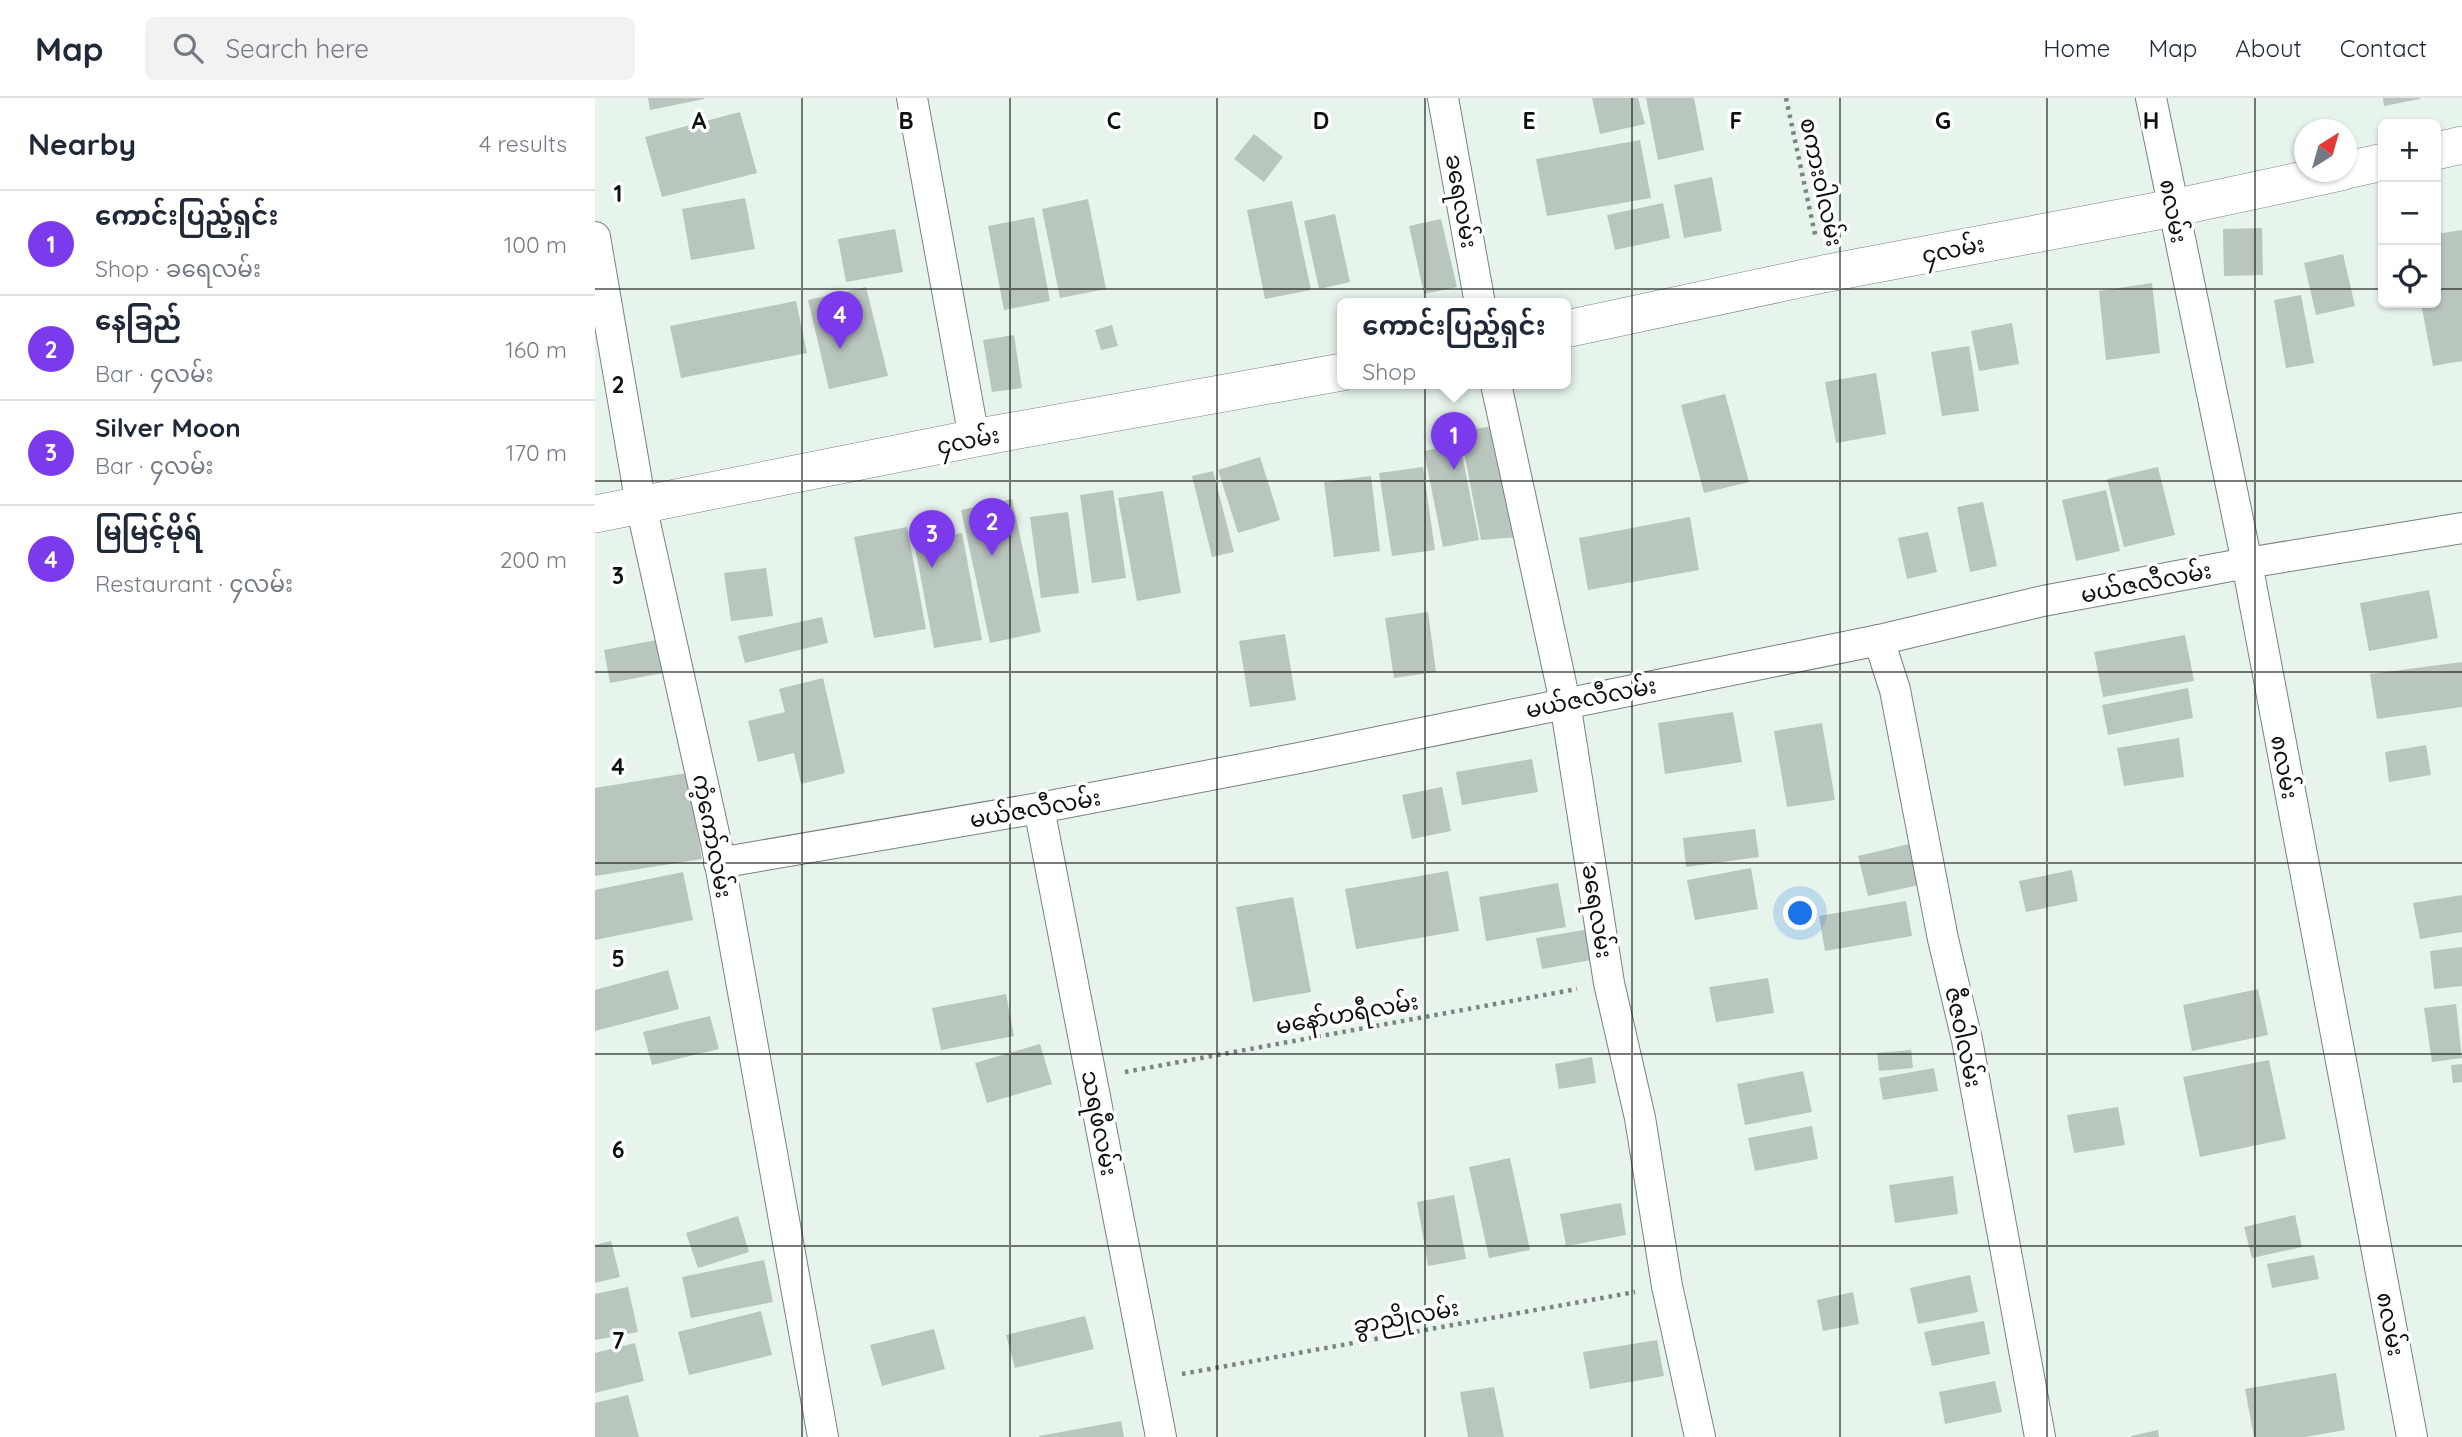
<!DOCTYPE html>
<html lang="en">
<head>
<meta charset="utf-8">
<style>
  :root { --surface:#fff; --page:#f2f2f3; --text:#1f2937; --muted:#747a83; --line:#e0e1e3; --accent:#7c3aed }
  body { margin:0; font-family:Quicksand,"Noto Sans Myanmar",sans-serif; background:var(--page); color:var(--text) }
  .controls { position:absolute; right:21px; top:21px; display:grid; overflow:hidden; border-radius:10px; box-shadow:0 2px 5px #0004 }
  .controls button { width:63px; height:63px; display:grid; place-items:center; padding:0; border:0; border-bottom:2px solid var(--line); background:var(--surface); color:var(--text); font:35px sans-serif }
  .compass { position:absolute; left:1699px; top:21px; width:63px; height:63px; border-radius:50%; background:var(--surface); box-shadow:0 2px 5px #0004; rotate:37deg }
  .you { position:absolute; left:1206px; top:816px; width:24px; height:24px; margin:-18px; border:5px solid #fff; border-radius:50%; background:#1a73e8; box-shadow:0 0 0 10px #1a73e833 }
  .badge { display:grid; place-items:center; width:46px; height:46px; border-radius:50%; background:var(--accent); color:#fff; font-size:23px; font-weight:700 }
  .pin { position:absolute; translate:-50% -58px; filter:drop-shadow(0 2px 4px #0008) }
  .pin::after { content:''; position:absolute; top:37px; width:24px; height:21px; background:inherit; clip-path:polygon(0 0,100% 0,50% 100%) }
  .popup { position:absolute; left:742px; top:200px; width:234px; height:91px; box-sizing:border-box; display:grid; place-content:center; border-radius:10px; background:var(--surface); filter:drop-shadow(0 2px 5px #0005); font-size:23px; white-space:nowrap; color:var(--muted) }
  .popup b { font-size:26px; color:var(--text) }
  .popup::after { content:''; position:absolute; left:50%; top:100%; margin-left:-14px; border:14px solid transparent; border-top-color:var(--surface) }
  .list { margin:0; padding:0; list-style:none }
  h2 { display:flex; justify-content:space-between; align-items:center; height:91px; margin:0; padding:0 28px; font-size:30px }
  h2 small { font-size:23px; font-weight:400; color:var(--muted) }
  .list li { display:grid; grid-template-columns:46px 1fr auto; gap:21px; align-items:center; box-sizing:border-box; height:105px; padding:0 28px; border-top:2px solid var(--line) }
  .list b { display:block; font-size:26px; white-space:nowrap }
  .list p { margin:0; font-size:23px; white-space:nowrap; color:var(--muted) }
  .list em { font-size:23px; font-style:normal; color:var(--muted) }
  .icon { flex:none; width:38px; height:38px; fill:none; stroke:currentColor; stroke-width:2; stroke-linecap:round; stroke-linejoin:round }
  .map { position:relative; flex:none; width:1867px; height:1339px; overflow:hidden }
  header { display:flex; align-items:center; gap:42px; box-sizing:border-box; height:98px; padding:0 35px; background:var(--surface); border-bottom:2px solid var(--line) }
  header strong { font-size:33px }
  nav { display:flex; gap:38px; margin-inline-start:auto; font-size:24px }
  .search { width:490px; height:63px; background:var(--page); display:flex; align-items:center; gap:18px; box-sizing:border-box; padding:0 24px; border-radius:10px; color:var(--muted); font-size:26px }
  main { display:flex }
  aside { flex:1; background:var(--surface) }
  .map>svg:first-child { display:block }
</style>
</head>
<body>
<header>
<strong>Map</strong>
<div class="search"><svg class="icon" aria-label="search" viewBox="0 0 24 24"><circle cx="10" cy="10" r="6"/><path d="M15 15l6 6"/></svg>Search here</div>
<nav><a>Home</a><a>Map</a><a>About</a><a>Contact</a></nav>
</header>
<main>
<aside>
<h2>Nearby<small>4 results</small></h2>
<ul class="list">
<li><span class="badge">1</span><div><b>ကောင်းပြည့်ရှင်း</b><p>Shop · ခရေလမ်း</p></div><em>100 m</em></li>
<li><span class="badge">2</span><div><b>နေခြည်</b><p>Bar · ၄လမ်း</p></div><em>160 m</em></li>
<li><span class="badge">3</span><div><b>Silver Moon</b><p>Bar · ၄လမ်း</p></div><em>170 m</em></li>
<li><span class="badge">4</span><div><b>မြမြင့်မိုရ်</b><p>Restaurant · ၄လမ်း</p></div><em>200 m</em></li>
</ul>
</aside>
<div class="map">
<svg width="1867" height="1339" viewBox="0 0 1867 1339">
  <rect width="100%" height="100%" fill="#e7f4ec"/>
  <g fill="#b9c6be">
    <polygon points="53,0 109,0 109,1 55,12"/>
    <polygon points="997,0 1043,0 1050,26 1005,36"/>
    <polygon points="1051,0 1099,0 1109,52 1063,62"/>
    <polygon points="1788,0 1825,0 1825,1 1789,8"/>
    <polygon points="145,14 162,75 67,99 50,39"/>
    <polygon points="659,36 688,59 669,84 639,61"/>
    <polygon points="1045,42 1056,100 952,118 941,61"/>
    <polygon points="1117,79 1127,133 1089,140 1079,87"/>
    <polygon points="150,100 160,151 96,162 87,111"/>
    <polygon points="493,101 511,191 465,200 447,111"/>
    <polygon points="697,103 716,192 670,201 652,112"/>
    <polygon points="1068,105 1075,140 1020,152 1012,117"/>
    <polygon points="740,116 755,184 724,191 709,123"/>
    <polygon points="439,119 455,203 409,212 393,128"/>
    <polygon points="846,121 862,189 829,196 814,128"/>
    <polygon points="1667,130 1668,177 1629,178 1628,131"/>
    <polygon points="300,131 308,174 251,184 243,141"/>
    <polygon points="1867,132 1867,263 1838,268 1826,205 1841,205 1841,136"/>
    <polygon points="1748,156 1760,208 1721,217 1709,165"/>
    <polygon points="1557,185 1565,255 1511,262 1504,193"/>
    <polygon points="271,189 293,278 234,291 213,202"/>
    <polygon points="1706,197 1719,265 1691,270 1679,202"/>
    <polygon points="201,203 212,255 86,280 75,228"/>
    <polygon points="1417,225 1424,266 1384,273 1376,233"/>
    <polygon points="517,227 523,248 506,252 500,232"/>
    <polygon points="419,237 427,290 397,294 388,242"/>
    <polygon points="1374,248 1384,313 1347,318 1336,254"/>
    <polygon points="1281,275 1291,336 1241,345 1230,284"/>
    <polygon points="1130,296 1154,384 1109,395 1086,307"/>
    <polygon points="906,327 924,439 886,442 865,333"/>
    <polygon points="865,346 884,442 848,449 829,353"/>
    <polygon points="665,359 685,422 643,435 623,372"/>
    <polygon points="828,369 840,452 797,458 784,375"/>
    <polygon points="1563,369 1580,437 1529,449 1512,381"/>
    <polygon points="618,373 639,454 617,459 597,378"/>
    <polygon points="776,378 785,453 739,459 729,384"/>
    <polygon points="518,392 531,480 497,485 485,397"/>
    <polygon points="1511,392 1525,453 1481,463 1467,402"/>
    <polygon points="568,393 586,495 542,503 523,400"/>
    <polygon points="417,401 446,534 395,545 366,412"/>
    <polygon points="1388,404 1402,468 1375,474 1362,409"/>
    <polygon points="473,414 484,495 446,500 435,419"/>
    <polygon points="1095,419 1104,472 993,492 984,440"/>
    <polygon points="312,429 331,531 279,540 259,439"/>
    <polygon points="1333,434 1342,474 1312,481 1303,440"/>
    <polygon points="367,435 387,542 339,550 319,444"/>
    <polygon points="171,470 178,518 136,523 129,475"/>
    <polygon points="1834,492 1843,540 1774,553 1765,505"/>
    <polygon points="833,514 841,574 799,580 790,520"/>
    <polygon points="227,519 233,545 150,565 143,538"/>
    <polygon points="690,536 701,602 655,609 644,543"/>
    <polygon points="1590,537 1599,583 1508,599 1499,554"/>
    <polygon points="61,542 68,575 15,585 9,552"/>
    <polygon points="1867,564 1867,609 1782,621 1775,576"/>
    <polygon points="228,580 250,675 206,686 199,655 163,664 153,623 190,614 184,591"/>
    <polygon points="1593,590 1598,620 1513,637 1507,607"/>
    <polygon points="1138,614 1147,664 1070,676 1063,625"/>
    <polygon points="1227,625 1240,702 1192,709 1179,633"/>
    <polygon points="1584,640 1589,679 1529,688 1522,650"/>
    <polygon points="1831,647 1836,677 1794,684 1790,654"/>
    <polygon points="937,661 943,694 867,707 861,674"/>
    <polygon points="92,675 107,761 0,778 0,690"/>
    <polygon points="847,689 856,733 817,741 807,697"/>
    <polygon points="1160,731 1164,759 1091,769 1088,740"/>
    <polygon points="1314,746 1324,787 1273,798 1263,758"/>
    <polygon points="1156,770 1163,811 1100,822 1092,782"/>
    <polygon points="1477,772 1483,803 1431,814 1424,783"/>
    <polygon points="853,773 864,833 761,851 750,791"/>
    <polygon points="88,774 98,822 0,842 0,792"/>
    <polygon points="963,785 971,829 891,843 884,799"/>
    <polygon points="1867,797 1867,834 1825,841 1818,805"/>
    <polygon points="698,799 716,894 658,904 641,809"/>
    <polygon points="1311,803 1317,838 1230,853 1224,818"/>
    <polygon points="1001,830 1007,860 947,871 941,840"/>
    <polygon points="1867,849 1867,888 1839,891 1835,853"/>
    <polygon points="73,872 84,911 0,933 0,892"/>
    <polygon points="1173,880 1179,915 1121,924 1114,889"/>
    <polygon points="1663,891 1673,937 1597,953 1588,907"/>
    <polygon points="411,896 419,938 346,952 337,910"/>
    <polygon points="1861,906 1867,960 1837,964 1829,910"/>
    <polygon points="115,918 124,951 57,967 48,934"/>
    <polygon points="445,946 457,986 392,1005 380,965"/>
    <polygon points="1316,952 1318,970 1284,973 1282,955"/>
    <polygon points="997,959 1001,985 964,991 960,966"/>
    <polygon points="1674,962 1691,1041 1605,1059 1588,979"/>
    <polygon points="1867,966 1867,984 1858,985 1856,967"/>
    <polygon points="1339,970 1343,993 1288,1002 1284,980"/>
    <polygon points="1208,973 1217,1014 1150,1027 1142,986"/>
    <polygon points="1523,1009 1530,1047 1479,1055 1472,1017"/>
    <polygon points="1217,1028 1223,1061 1160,1073 1153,1040"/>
    <polygon points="915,1060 935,1152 894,1160 874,1069"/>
    <polygon points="1358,1078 1363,1116 1300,1125 1294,1087"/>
    <polygon points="859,1097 871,1161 833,1168 822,1104"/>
    <polygon points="1026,1105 1031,1137 971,1148 965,1116"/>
    <polygon points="1700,1117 1707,1149 1657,1160 1649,1129"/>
    <polygon points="143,1118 154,1154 103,1170 91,1135"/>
    <polygon points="16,1143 25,1179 0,1185 0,1147"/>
    <polygon points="1719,1157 1724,1181 1677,1190 1672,1166"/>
    <polygon points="169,1162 178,1204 96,1220 87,1179"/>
    <polygon points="1375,1177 1383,1214 1323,1226 1315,1190"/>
    <polygon points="33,1189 43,1234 0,1242 0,1196"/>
    <polygon points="1258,1194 1264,1226 1228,1233 1222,1202"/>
    <polygon points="166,1213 177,1257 94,1277 83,1234"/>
    <polygon points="490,1218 499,1251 420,1270 411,1237"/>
    <polygon points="1389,1223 1395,1256 1337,1268 1329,1234"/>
    <polygon points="339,1231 350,1271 287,1288 275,1247"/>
    <polygon points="1062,1242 1069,1278 995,1291 988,1254"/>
    <polygon points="40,1245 49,1283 0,1295 0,1255"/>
    <polygon points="1741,1275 1750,1332 1710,1339 1659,1339 1650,1291"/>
    <polygon points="1400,1283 1407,1314 1350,1326 1344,1294"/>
    <polygon points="899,1289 909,1339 873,1339 865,1294"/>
    <polygon points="33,1297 44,1339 0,1339 0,1305"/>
    <polygon points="526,1323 529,1339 444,1339 444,1338"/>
    <polygon points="1563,1332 1564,1339 1536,1339 1536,1338"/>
  </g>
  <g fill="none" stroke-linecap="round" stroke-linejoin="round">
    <g stroke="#77837c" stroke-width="32">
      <g id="minor">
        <polyline points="317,0 379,340"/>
        <polyline points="848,0 885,206"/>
        <polyline points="1556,0 1652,465 1817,1339"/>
        <polyline points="0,139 46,407 122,749 228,1339"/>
        <polyline points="901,286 970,604 1014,885 1045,1020 1072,1188 1105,1339"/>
        <polyline points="1284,542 1300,592 1348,841 1372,942 1445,1339"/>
        <polyline points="444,710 566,1339"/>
        <polyline points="124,765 444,710 704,660 1284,542 1448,503 1652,465 1867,430"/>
      </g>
    </g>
    <g stroke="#77837c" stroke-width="38">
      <g id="tertiary">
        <polyline points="1841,53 1867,47"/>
        <polyline points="1752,72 1788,64"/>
        <polyline points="971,231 1228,176 1578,110 1746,74"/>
        <polyline points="0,416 396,337 747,274"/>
      </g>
    </g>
    <g stroke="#7b847f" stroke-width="4.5" stroke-dasharray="3.5 5" stroke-linecap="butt">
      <polyline points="1191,0 1221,141"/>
      <polyline points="530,974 982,891"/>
      <polyline points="587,1276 1040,1194"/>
    </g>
    <use href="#minor" stroke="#fff" stroke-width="30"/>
    <use href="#tertiary" stroke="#fff" stroke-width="37"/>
  </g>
  <path fill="none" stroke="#0c100e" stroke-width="2" stroke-opacity="0.55" d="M207,0v1339M415,0v1339M622,0v1339M830,0v1339M1037,0v1339M1245,0v1339M1452,0v1339M1660,0v1339M0,191h1788M1841,191h26M0,383h1867M0,574h1867M0,765h1867M0,956h1867M0,1148h1867"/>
  <g text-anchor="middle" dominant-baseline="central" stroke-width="7" stroke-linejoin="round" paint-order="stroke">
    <g font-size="23" fill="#0c100e" stroke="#fff">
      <text transform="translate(1227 84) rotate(78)">စကားဝါလမ်း</text>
      <text transform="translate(867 103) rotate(80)">ခရေလမ်း</text>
      <text transform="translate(1579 113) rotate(79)">၈လမ်း</text>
      <text transform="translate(1358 151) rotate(-11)">၄လမ်း</text>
      <text transform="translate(373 342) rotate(-11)">၄လမ်း</text>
      <text transform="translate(1551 484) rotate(-11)">မယ်ဇလီလမ်း</text>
      <text transform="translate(996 599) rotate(-11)">မယ်ဇလီလမ်း</text>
      <text transform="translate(1690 669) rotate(79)">၈လမ်း</text>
      <text transform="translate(440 710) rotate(-10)">မယ်ဇလီလမ်း</text>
      <text transform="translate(118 738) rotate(79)">ကံ့ကော်လမ်း</text>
      <text transform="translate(1003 813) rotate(81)">ခရေလမ်း</text>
      <text transform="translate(752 915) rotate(-10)">မနော်ဟရီလမ်း</text>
      <text transform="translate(1369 939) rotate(78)">ဇီဇဝါလမ်း</text>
      <text transform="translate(505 1025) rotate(79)">သရဖီလမ်း</text>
      <text transform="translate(811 1218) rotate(-10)">ခွာညိုလမ်း</text>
      <text transform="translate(1796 1226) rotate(79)">၈လမ်း</text>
    </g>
  </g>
  <g font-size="23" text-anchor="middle" font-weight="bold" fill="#0c100e" stroke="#fff" stroke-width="7" stroke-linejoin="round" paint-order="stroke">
    <text x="104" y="31">A</text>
    <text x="311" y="31">B</text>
    <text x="519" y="31">C</text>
    <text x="726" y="31">D</text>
    <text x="934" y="31">E</text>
    <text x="1141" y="31">F</text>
    <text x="1348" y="31">G</text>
    <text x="1556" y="31">H</text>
    <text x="23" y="104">1</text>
    <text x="23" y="295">2</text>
    <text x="23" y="486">3</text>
    <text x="23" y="677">4</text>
    <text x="23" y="869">5</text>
    <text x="23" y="1060">6</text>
    <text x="23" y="1251">7</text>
  </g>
</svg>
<div class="controls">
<button>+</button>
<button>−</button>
<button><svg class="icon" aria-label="locate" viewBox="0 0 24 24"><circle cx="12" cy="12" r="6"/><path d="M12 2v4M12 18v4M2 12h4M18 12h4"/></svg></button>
</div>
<svg class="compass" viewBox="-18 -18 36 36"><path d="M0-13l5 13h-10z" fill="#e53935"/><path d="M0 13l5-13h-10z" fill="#747a83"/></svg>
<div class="you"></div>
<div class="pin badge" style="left:859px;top:372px">1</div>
<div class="popup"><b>ကောင်းပြည့်ရှင်း</b>Shop</div>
<div class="pin badge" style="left:397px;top:458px">2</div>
<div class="pin badge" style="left:337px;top:470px">3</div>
<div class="pin badge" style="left:245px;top:251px">4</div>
</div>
</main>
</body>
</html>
